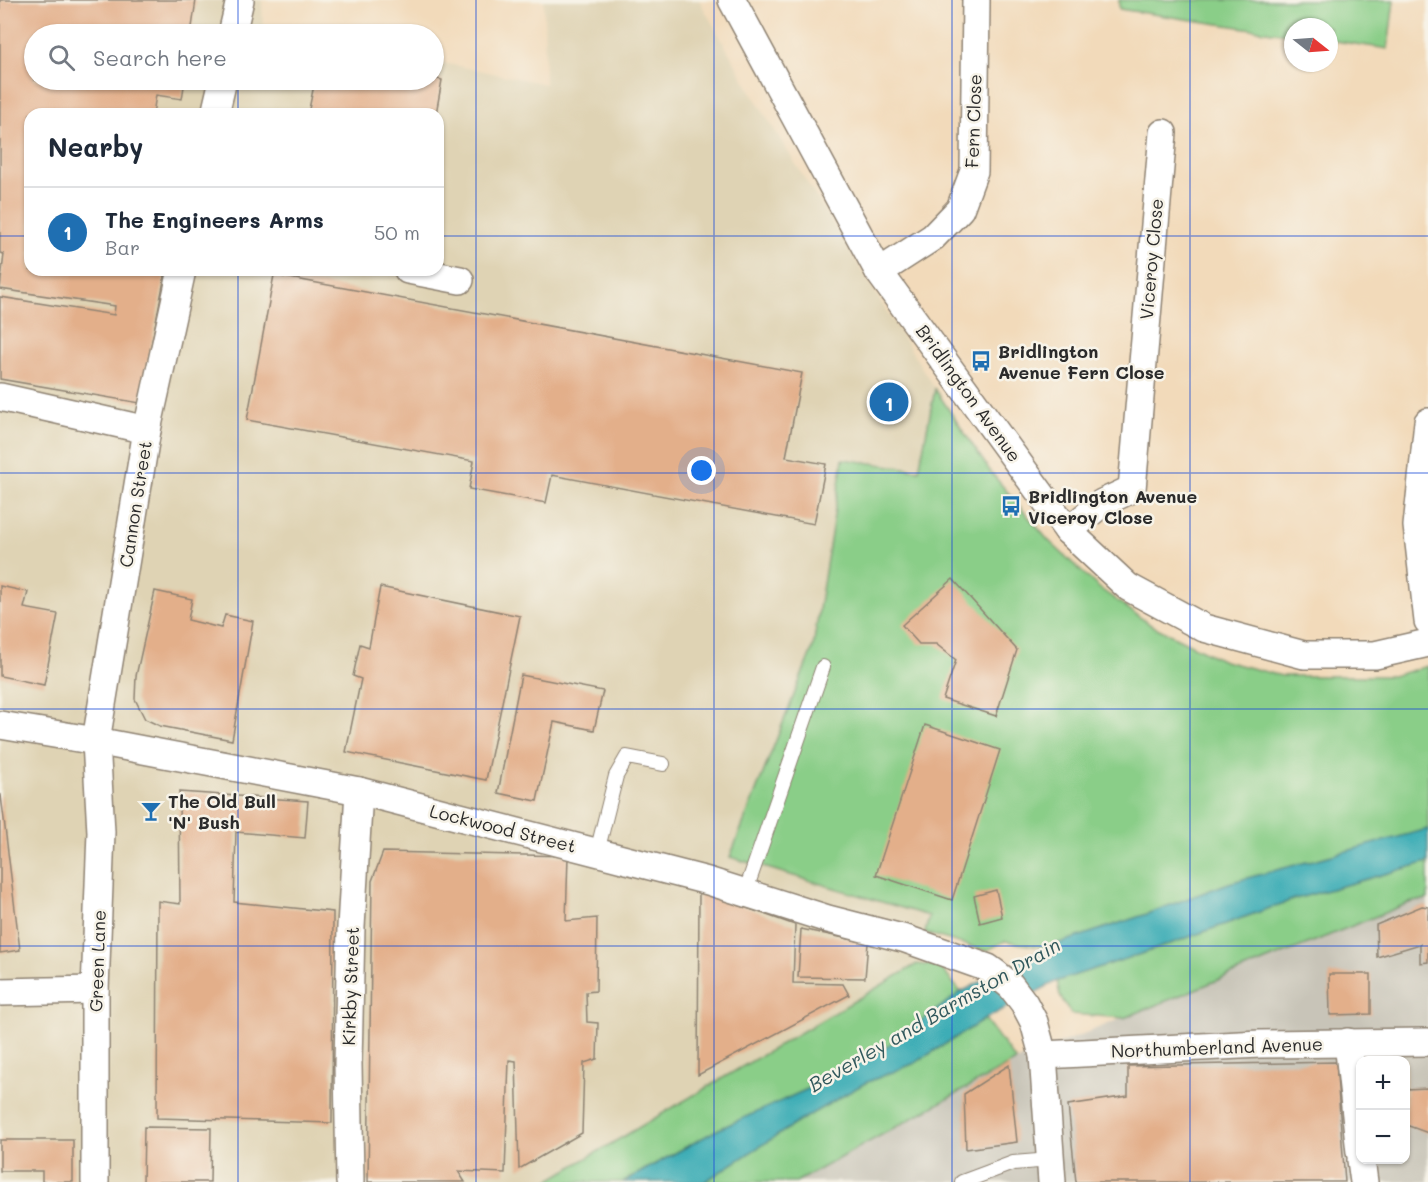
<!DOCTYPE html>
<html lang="en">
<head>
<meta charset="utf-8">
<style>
  :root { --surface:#fff; --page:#f6f6f7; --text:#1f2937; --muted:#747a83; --line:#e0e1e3; --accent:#1f6fb2 }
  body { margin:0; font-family:Mali,sans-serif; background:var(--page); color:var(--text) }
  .controls { position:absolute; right:18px; bottom:18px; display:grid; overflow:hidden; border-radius:12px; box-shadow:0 2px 4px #0004 }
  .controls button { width:54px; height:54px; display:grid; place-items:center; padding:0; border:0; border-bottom:2px solid var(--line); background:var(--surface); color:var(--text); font:30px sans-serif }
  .compass { position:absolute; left:1284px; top:18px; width:54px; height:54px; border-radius:50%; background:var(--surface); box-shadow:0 2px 4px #0004; rotate:107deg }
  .you { position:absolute; left:702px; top:471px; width:21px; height:21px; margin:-15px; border:4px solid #fff; border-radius:50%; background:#1a73e8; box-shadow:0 0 0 9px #1a73e833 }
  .badge { display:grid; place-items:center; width:39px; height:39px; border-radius:50%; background:var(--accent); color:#fff; font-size:20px; font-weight:700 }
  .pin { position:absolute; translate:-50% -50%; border:3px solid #fff; box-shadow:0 2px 6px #0006 }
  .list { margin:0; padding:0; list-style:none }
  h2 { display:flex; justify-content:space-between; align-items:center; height:78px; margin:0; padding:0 24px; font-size:26px }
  h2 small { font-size:20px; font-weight:400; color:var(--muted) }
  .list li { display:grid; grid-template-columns:39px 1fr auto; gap:18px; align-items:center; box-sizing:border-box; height:90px; padding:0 24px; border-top:2px solid var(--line) }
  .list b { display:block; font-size:22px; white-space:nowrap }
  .list p { margin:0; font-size:20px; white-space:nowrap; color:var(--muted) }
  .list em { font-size:20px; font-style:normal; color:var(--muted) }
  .icon { flex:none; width:33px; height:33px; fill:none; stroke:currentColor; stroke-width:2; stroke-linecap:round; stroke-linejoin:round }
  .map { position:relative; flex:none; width:1428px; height:1182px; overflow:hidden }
  .search { position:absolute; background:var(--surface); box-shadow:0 2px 4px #0004; left:24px; top:24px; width:420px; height:66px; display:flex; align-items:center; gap:15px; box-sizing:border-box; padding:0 21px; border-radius:33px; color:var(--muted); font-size:22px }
  .panel { position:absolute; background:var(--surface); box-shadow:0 2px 4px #0004; left:24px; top:108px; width:420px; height:168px; border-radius:18px }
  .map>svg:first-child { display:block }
</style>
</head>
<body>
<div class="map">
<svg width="1428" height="1182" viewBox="0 0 1428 1182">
  <rect width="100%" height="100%" fill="#f7f3e8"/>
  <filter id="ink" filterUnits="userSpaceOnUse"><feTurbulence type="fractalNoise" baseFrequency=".0167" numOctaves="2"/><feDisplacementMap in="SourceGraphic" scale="12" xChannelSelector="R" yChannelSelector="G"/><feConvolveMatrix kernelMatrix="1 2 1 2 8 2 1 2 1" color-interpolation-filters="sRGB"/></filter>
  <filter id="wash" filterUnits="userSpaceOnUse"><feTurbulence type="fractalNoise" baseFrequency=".008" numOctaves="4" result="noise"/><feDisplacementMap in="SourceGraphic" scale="24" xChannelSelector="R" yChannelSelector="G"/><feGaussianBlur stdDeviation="1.35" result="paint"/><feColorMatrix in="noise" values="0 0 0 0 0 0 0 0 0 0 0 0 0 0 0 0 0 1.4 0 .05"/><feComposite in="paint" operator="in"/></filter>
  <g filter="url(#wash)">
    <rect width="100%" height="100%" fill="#f2daba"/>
    <path fill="#dfd3b4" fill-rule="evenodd" d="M0,0h262l1,25 45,9h-274v46h400v-19l111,23 -1,-84h155l57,100 179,289 -16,82 -76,-11 -30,187 -83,210 200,60 -13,47 -371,218h-546zM30,114h408v156h-408z"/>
    <path fill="#c8c4b8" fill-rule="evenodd" d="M1428,899v283h-632l220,-121 393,-158zM1360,1060h46v100h-46z"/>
    <g fill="#8ace88" stroke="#5a7c5a" stroke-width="1.5">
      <polygon points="1119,0 1394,0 1388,49 1329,40 1329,27 1293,27 1293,35 1119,9"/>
      <polygon points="935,389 990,471 1048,540 1098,587 1151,625 1224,661 1282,676 1392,676 1428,666 1428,829 1229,883 1144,915 1045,948 1005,941 986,951 925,933 929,916 730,857 813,647 843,459 919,470"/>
      <polygon points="1428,862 1428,899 1409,903 1124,1018 1071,1014 1060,996 1057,981 1153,950 1295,899"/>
      <polygon points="917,964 939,966 961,992 884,1049 821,1083 717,1130 622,1182 546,1182"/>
      <polygon points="985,1019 1016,1061 796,1182 704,1182 806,1117 865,1083 915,1063"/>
    </g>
    <polygon fill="#3cadb6" stroke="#346c70" stroke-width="1.5" points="1428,829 1428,862 1295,899 1153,950 1057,981 985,1019 915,1063 865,1083 806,1117 704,1182 623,1182 717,1130 821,1083 884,1049 961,992 1045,948 1144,915 1229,883"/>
    <g id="blocks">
      <g fill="#e3af8a">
        <polygon points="0,0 196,0 191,34 34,34 34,80 185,80 182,99 156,95 153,114 30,114 30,270 166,270 140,403 0,379 0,297 114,315 115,306 0,289 4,254 0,253"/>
        <polygon points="434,78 442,80 436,114 308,114 315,80"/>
        <polygon points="274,275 802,373 786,457 826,464 814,524 552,475 546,503 469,489 474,461 247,420"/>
        <polygon points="953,579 1017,650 996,716 943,699 956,660 936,644 919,644 902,625"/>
        <polygon points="0,586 28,592 24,608 58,614 44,685 0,676"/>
        <polygon points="380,587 520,616 486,780 346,752 361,679 353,676 360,644 369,647"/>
        <polygon points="155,591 192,599 188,620 221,628 225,615 253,621 232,740 160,726 145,719 135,699 136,676"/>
        <polygon points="521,675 603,691 594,730 554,722 537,801 498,793"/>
        <polygon points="925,725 1000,750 952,900 876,875"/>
        <polygon points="179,792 308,801 305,838 236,832 234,902 333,912 332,1123 157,1118 158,901 180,904"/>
        <polygon points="1,795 20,950 0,953 0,796"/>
        <polygon points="383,852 568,856 566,921 597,918 596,991 586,992 587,1022 598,1023 597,1059 584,1063 582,1133 519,1169 516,1061 509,1060 505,1173 458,1171 465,1182 368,1182 372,881"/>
        <polygon points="996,890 1002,917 980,923 974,896"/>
        <polygon points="699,891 795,925 793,983 843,984 849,995 698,1075"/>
        <polygon points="1422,906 1428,907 1428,962 1420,963 1420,944 1377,957 1376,925"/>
        <polygon points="801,929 868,943 865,978 798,977"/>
        <polygon points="1329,974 1371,974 1371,1014 1330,1015"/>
        <polygon points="1336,1062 1345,1182 1076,1182 1068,1105 1128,1096 1128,1066"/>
        <polygon points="1009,1065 1017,1142 966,1149 964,1094"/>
        <polygon points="1428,1088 1428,1133 1406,1125 1406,1089"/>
        <polygon points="144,1127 211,1128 210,1182 143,1182"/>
        <polygon points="0,1140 73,1140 73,1182 42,1182 42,1171 0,1171"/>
      </g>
    </g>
  </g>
  <g filter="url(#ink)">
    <use href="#blocks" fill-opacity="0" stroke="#8e8272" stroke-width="1.5"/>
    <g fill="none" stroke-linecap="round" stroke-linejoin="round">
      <g stroke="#8e8272" stroke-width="16">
        <g id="service">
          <polyline points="597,852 616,776 627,757 663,764"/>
          <polyline points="745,893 823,667"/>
          <polyline points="962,1182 1013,1163 1051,1160"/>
        </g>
      </g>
      <g stroke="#8e8272" stroke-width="30">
        <g id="minor">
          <polyline points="732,0 879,272 1068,531 1128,587 1204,628 1304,655 1375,655 1428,643"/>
          <polyline points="232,34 240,0"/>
          <polyline points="215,114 223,80"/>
          <polyline points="408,270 460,280"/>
          <polyline points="879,272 933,237 960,209 974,171 976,0"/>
          <polyline points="0,397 147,430"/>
          <polyline points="1428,422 1417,526 1428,621"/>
          <polyline points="1068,531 1102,503 1132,489 1163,133"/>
          <polyline points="0,725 96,741 359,791 708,881 828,919 906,939 988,968 995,973 1011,986 1024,1003 1034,1022 1043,1055 1052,1182"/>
          <polyline points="0,992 95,990"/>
          <polyline points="1348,1042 1360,1152"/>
          <polyline points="1043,1055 1260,1044 1428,1042"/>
          <polyline points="1361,1160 1364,1182"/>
          <polyline points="95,1182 95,990 101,832 96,741 147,430 182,270"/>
          <polyline points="350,1182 348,1064 351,927 359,791"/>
        </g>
      </g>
      <use href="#service" stroke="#fff" stroke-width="14"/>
      <use href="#minor" stroke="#fff" stroke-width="27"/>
    </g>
  </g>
  <path fill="none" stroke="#1d4ed8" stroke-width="1.5" stroke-opacity="0.55" d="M238,0v34M476,0v1182M714,0v1182M952,0v1182M1190,0v1182M238,80v34M0,236h30M438,236h990M238,270v912M0,473h1428M0,709h1428M0,946h1428"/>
  <defs>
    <g id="bus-bare" transform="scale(1.62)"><path d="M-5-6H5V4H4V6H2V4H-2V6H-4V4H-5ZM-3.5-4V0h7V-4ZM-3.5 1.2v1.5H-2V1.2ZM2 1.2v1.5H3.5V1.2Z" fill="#1f6fb2" stroke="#f7f3e8" stroke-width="2.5" paint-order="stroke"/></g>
    <g id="bar-bare" transform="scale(1.62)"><path d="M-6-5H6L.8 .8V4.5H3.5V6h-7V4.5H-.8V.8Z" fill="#1f6fb2" stroke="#f7f3e8" stroke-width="2.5" paint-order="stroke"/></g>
  </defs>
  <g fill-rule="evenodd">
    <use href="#bus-bare" x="981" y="361"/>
    <use href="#bus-bare" x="1011" y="506"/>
    <use href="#bar-bare" x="151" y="811"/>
  </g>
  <g text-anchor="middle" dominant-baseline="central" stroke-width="5" stroke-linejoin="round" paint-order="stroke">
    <g font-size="18" fill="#2b2b2b" stroke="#f7f3e8">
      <text transform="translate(973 121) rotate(-88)">Fern Close</text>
      <text transform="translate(1151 259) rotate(-85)">Viceroy Close</text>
      <text transform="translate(969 393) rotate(54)">Bridlington Avenue</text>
      <text transform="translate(135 504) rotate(-81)">Cannon Street</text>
      <text transform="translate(503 828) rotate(14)">Lockwood Street</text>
      <text transform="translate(97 961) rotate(-88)">Green Lane</text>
      <text transform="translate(350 986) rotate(-88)">Kirkby Street</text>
      <text transform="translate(1217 1047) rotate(-2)">Northumberland Avenue</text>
    </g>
    <g font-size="18" font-weight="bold" fill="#2b2b2b" stroke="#f7f3e8" text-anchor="start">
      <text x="998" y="351">Bridlington<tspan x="998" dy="21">Avenue Fern Close</tspan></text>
      <text x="1028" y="496">Bridlington Avenue<tspan x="1028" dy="21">Viceroy Close</tspan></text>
      <text x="168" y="801">The Old Bull<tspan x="168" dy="21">'N' Bush</tspan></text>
    </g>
    <g font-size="20" font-style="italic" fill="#31585c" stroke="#f7f3e8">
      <text transform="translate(934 1014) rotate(-30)">Beverley and Barmston Drain</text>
    </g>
  </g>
</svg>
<div class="controls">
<button>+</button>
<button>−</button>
</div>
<svg class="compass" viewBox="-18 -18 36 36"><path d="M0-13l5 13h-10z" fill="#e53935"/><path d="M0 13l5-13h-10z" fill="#747a83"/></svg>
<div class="you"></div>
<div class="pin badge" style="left:889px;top:402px">1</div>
<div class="search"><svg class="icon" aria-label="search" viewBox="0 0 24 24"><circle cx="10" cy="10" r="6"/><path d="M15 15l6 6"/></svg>Search here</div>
<section class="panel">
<h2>Nearby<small></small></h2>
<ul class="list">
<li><span class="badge">1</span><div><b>The Engineers Arms</b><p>Bar</p></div><em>50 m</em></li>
</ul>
</section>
</div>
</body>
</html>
